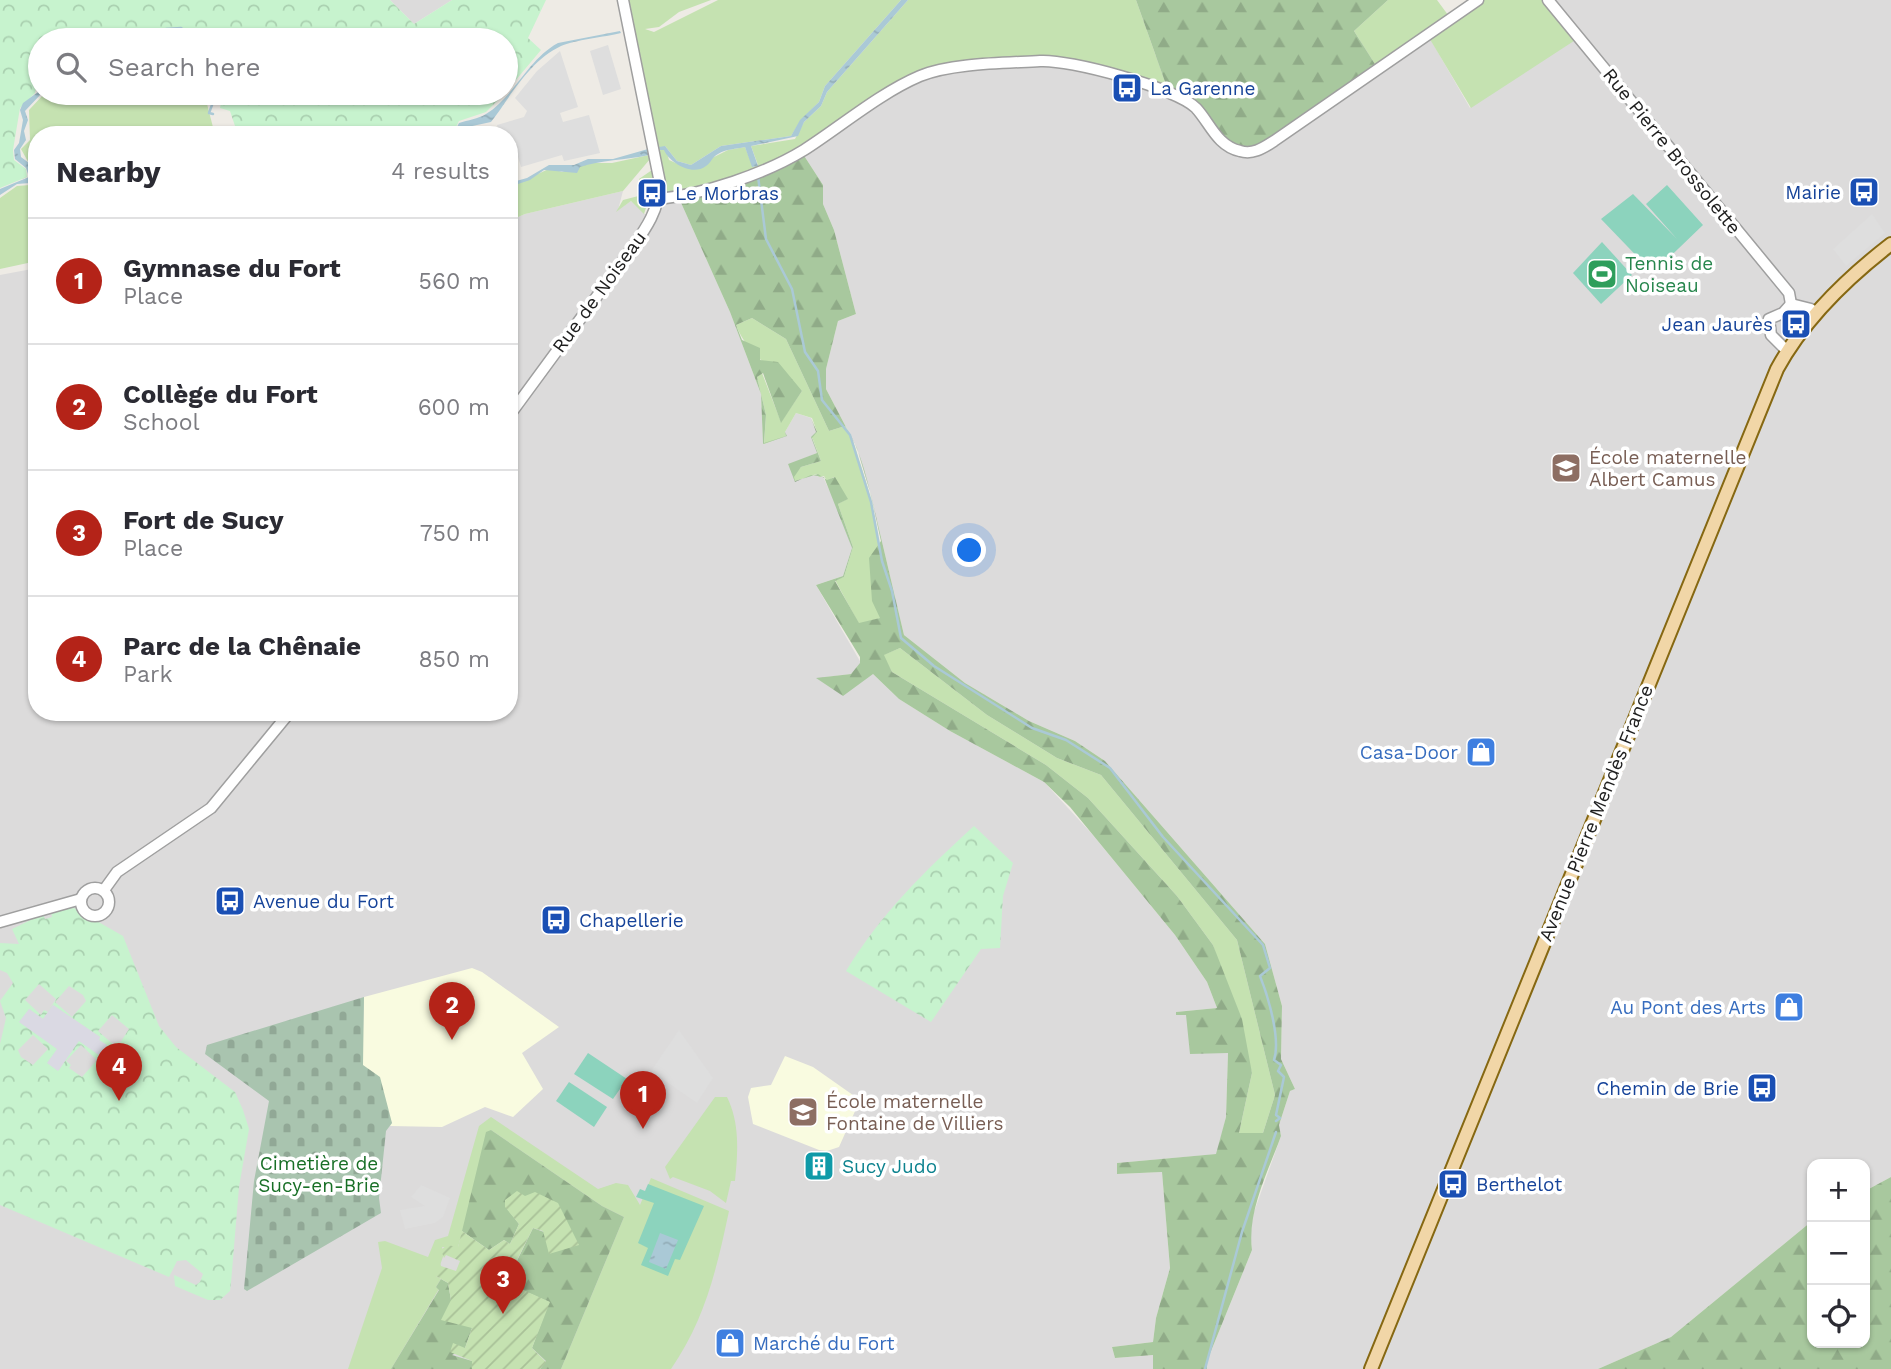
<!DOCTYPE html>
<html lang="en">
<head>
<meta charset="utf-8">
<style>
  :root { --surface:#fff; --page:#f2f2f3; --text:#2b2b33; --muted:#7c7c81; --line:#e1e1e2; --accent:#b42318 }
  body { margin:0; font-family:"Work Sans",sans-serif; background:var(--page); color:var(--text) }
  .controls { position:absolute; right:21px; bottom:21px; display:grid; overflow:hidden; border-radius:14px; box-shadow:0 2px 5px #0004 }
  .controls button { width:63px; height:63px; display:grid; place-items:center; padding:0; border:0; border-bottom:2px solid var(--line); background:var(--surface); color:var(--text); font:35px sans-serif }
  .you { position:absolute; left:970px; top:551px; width:24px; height:24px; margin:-18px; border:5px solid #fff; border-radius:50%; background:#1a73e8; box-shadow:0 0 0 10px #1a73e833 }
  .badge { display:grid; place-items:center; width:46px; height:46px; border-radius:50%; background:var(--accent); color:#fff; font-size:23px; font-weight:700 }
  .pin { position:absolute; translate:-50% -58px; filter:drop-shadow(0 2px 4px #0008) }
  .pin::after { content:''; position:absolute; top:37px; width:24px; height:21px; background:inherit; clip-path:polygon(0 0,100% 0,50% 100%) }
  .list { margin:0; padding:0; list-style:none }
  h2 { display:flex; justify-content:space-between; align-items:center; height:91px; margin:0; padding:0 28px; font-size:30px }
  h2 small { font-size:23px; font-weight:400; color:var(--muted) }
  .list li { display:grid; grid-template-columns:46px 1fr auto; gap:21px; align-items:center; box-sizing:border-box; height:126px; padding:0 28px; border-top:2px solid var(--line) }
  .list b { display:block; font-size:26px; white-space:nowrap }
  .list p { margin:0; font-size:23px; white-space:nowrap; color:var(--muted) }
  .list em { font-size:23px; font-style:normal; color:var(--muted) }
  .icon { flex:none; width:38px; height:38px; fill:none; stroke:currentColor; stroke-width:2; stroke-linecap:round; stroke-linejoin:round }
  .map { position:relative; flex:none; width:1891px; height:1369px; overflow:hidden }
  .search { position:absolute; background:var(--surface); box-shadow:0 2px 5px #0004; left:28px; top:28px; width:490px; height:77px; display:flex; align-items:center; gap:18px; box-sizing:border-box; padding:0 24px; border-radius:38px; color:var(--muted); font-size:26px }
  .panel { position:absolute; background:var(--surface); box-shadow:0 2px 5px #0004; left:28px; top:126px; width:490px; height:595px; border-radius:28px }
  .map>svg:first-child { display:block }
</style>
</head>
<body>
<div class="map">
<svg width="1891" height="1369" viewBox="0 0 1891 1369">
  <defs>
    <pattern id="forest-firs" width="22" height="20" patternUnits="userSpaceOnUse" patternTransform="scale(1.75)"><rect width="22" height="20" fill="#a8c89e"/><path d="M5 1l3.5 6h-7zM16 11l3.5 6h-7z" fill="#90ab88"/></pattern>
    <pattern id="cemetery-stones" width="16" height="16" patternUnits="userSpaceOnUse" patternTransform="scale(1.75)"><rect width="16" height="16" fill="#a9c4af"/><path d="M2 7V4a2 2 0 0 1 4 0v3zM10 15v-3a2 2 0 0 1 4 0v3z" fill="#91a896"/></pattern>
    <pattern id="park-crowns" width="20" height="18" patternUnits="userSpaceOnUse" patternTransform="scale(1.75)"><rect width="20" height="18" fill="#c7f3ce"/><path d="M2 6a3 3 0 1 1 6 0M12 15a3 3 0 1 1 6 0" fill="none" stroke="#aad0b0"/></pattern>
    <pattern id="garden-furrows" width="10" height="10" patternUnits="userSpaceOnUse" patternTransform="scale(1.75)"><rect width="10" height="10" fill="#c5e2b1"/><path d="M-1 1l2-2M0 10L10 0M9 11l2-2" fill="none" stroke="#a9c198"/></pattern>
    <pattern id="water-ripples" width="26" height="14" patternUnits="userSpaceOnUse" patternTransform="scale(1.75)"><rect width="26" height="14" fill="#aac9d6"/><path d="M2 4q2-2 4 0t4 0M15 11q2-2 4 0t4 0" fill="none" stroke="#92acb7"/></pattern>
  </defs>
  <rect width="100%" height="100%" fill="#eeebe5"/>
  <g fill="#dcdbdb">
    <polygon points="390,0 452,0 414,24"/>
    <polygon points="1548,0 1891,0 1891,1177 1865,1191 1865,1164 1812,1164 1812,1221 1671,1337 1598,1369 1207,1369 1207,1361 1252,1250 1250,1231 1254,1212 1281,1136 1279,1125 1290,1091 1295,1089 1281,1059 1282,1006 1265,944 1105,761 1075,741 1029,721 965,683 904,635 871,495 857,448 826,389 826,369 838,321 856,314 834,230 823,204 823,185 801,151 931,73 1428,35 1470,108"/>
    <polygon points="623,191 618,210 631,201 645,214 654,213 659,199 678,196 730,312 761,394 763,444 785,432 796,413 811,418 816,432 812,437 817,453 788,465 811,475 823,477 838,508 852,548 843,576 816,585 861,663 851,674 818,678 873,674 899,699 950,731 1044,782 1092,834 1175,935 1207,982 1217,1008 1176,1012 1176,1015 1186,1015 1228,1053 1226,1117 1217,1154 1117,1163 1118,1174 1162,1172 1170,1268 1156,1318 1153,1342 1112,1347 1115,1358 1153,1355 1153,1369 0,1369 0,275 37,268 37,712 509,712 509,221 525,214"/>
  </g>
  <g fill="#f9fbe0">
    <polygon points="472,968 482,972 559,1027 522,1053 543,1089 513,1117 485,1107 442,1127 390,1126 392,1123 362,1065 364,997"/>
    <polygon points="785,1056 813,1067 860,1100 839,1147 827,1151 819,1150 753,1124 748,1097 751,1088 771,1085"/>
  </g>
  <g fill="#c5e2b1">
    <polygon points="623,0 711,0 679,12 659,27 645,29 654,32 718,0 901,0 825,86 819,102 801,120 791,136 721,146 691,165 677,161 665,146 669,160 690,169 728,150 745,147 753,167 758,165 751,146 795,139 804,122 821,106 827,92 908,0 1136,0 1169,93 1060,61 946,70 918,77 801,151 714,187 659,199"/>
    <polygon points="1388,0 1437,0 1451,19 1478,0 1548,0 1580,37 1471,108 1428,36 1378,69 1354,31"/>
    <polygon points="45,93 208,93 206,100 215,135 37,135 37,261 0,269 0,198 17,186 30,185 36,176 21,149 30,140 29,110"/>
    <polygon points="649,155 650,159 623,191 525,214 509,221 509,187 551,168 562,172 590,163 612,163"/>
    <polygon points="652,170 653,186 644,214 631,201 616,212 623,200 646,194 639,187 639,179"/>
    <path d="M752,318l34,21 43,92 16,-5c9,13 11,26 16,40 19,57 20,93 20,152l-22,6 -24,-44 9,-3 9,-30 -15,-43 9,-5 -13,-22 -7,4 -3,-5 -5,1 -2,-3 -22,7 -2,-4 8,-10 20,-6 -9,-24 5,-5 -5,-14 -16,-5 -11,19 1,4 -22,8 2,-29 -9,-38 5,-4 19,49 21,-31c-26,-19 -54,-35 -66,-66z"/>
    <polygon points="900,648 987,715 1057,758 1101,775 1237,940 1275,1095 1263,1133 1239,1133 1252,1073 1213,945 1177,896 1088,798 1046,765 892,672 883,655"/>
    <path d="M715,1097h12c13,26 11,56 8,84h-4l-5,22 -16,-12 -37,-14 -3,2 -5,-12z"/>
    <path d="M491,1117l107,72 18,-6 12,2 12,20 11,-27 78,33c-12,57 -24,109 -58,158h-110l63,-152 -22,-11 -111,-76 -33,117h-16l2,7 -8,22 5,3 -5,8 3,2 -48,80h-43l34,-101 -4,-26 7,-1 43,16 7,-17 13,-4 31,-110z"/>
  </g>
  <g fill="url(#forest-firs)" fill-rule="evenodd">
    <polygon points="1136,0 1388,0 1354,31 1378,69 1274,141 1239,151 1180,97 1169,93"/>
    <path d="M801,151l22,34v19l11,26 22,84 -18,7 -12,48v20l31,59 14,47 33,140 61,48 64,38 46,20 30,20 160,183 17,62 -1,53 14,30 -5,2 -11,34 2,11c-13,36 -34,75 -29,114l-45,111v8h-54v-14l-38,3 -3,-11 41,-5 3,-24 14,-50 -8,-96 -45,2v-11l99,-9 10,-37 2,-64 -38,1 -4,-39h-10v-3l41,-4 -10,-26 -32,-47 -105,-128 -26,-25 -94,-51 -51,-32 -26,-25 -30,22 -27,-18 35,-4 9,-11v-6l-44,-72 27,-9 9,-28 -28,-71 -13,-2 -16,7 -7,-18 29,-11 -6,-16 5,-5 -5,-14 -15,-5 -11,19 2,4 -24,8 -2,-50 -31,-82 -52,-116zM752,318l34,21 43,92 16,-5c20,29 28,80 36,115l-12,17 3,43 8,17 -21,5 -24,-42 9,-4 9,-30 -15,-43 10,-5 -13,-22 -8,3 -9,-6 -23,7 -1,-4 7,-10 20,-6 -9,-23 5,-6 -6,-14 -15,-5 -11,19 1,4 -22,7 2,-28 -9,-38 6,-4 18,50 21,-32 -24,-29 -18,-2v-12l-18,-8 -6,-15zM900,648l87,67 70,43 44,17 136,165 38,155 -12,38h-24l13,-60 -10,-54 -29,-74 -36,-49 -89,-98 -42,-33 -154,-93 -8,-17z"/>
    <polygon points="491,1130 602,1206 624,1217 561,1369 540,1369 546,1361 532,1348 549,1302 520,1289 524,1274 514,1267 533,1228 579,1245 505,1206 519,1224 510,1244 504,1240 489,1250 462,1231 486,1132"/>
    <polygon points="1891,1177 1891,1369 1598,1369 1671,1337 1812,1221 1812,1343 1865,1343 1865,1191"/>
    <polygon points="441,1279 448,1283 451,1300 472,1328 465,1348 452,1355 472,1361 472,1369 391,1369 439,1290 436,1287"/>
  </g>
  <polygon fill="url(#cemetery-stones)" points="364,997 363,1065 380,1077 392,1123 386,1131 379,1198 381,1213 247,1291 244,1289 254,1181 269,1101 205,1054 207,1045"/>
  <g fill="url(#park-crowns)" fill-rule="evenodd">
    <polygon points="0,0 390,0 414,24 452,0 546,0 528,38 541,50 506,92 506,40 192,40 188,31 172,34 169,40 94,38 91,40 40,40 40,67 35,93 20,108 13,150 14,160 26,169 27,177 0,188"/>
    <polygon points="223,93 505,93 486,112 459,121 456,127 458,135 267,135 258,128 238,135 230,111 220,108"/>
    <path d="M974,826l39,37 -10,33 -3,52 -19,1 -50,73 -85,-51c38,-61 76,-97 128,-145z"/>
    <path d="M74,908l49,28 36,90 17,21 59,45 8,18 6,19 -10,58 -8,96 -1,8 -10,9h-12l-33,-14 -1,-11 22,10 4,-3 3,-8 -17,-14 -9,1 -8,16 -169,-72v-161l6,-26 -6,-17 13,-18 -6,-10 -7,-3v-27l19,1 -7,-15 31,-15 2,5 7,-2 -1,-5zM39,984l17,15 -8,13 -4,-2 -3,5 -16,-15zM69,986l14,9 3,6 -14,16 -17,-15zM53,1005l47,32 -1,3 7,5 -28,-4 -19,29 -2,-21 -28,-40 14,10zM112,1015l17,14 -9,14 -4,-1 -2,3 -16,-14zM33,1035l15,14 -15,16 -12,-8 -3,-7zM81,1045l16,15 -15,17 -13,-9 2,-3 -5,-4z"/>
  </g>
  <polygon fill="url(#garden-furrows)" points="517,1191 525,1196 535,1192 558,1203 579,1245 549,1254 543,1231 533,1228 514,1266 524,1274 521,1289 550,1302 532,1348 546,1362 540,1369 472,1369 472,1361 450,1352 453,1343 465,1348 472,1328 441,1320 451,1300 448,1283 436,1276 433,1268 440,1262 441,1266 456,1271 460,1261 446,1255 444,1258 441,1250 447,1245 458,1247 462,1231 489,1250 504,1240 510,1244 519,1224 505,1207 505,1200"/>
  <g fill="#8cd3bd">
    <polygon points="1667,185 1703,225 1653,273 1601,219 1633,194 1677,239 1646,204"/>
    <polygon points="1602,242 1632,275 1601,304 1573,273"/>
    <polygon points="588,1053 627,1079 613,1099 574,1074"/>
    <polygon points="569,1082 607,1107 594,1127 556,1101"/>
    <polygon points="648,1184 704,1206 680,1260 675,1259 668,1276 641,1265 648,1248 638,1243 654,1203 636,1197 640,1189 645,1191"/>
  </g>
  <g fill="#dedede">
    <polygon points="608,45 621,89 603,95 590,51"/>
    <polygon points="560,51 578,107 560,113 563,122 589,115 600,153 564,161 562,155 521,167 518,157 509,159 509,135 500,135 497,125 524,117 527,111 515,98 537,71"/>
    <polygon points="1872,214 1885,233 1846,266 1833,249"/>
    <polygon points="679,1030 713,1078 697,1103 651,1071"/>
    <polygon points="421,1185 450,1198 443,1217 435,1223 405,1229 400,1210 425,1206 411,1197"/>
  </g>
  <polygon fill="#dad9e3" points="53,1005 100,1037 99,1040 107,1045 100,1056 79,1041 58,1071 47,1063 57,1049 19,1022 29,1009 43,1019"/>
  <g fill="url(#water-ripples)">
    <path d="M901,0h7l-81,92 -6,14 -17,16 -6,14 -47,10 7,20 -6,1 -7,-20c-9,2 -19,2 -27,7 -6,3 -7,9 -12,12 -14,11 -37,-4 -42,-16h-4l-1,-3 6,-1 12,15 14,4 30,-19 70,-10 9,-16 19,-18 6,-16z"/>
    <path d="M620,31l1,2c-16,4 -47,7 -60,13 -32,15 -50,50 -70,76l-28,6 2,7h-5l-3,-8 2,-4c9,-3 19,-4 27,-9 29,-18 41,-54 72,-71z"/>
    <polygon points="40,73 42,93 25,111 28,120 24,131 26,140 20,149 21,157 29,163 34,176 30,183 17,184 0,195 0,189 29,177 26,168 15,159 14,150 19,143 23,120 20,110 23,103 38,92"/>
    <path d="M648,149l1,6c-23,5 -49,5 -69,12l-3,6 -33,-3 -14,10 -21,7v-4l18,-5 22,-13h25l14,-6h25z"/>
    <polygon points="660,1233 678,1240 666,1269 649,1262"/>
  </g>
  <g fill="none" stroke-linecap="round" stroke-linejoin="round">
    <g stroke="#aac9d6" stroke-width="2.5">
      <polyline points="159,40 166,29 181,28 196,40"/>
      <polyline points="212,105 209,113 213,114"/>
      <path d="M758,176l8,63 26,50 13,63 13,19 4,29 28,35 21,67 11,59 10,30 9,47 33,28 98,62 34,12 44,28 53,69 100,108 7,23 -10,8c8,20 21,63 14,84l7,5 -3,6 6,6 -8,38 4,3 -4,3"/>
      <polyline points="1205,1369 1242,1232 1276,1132"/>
    </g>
    <g stroke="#9f9f9f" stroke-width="13">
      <g id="minor">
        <polyline points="1548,0 1789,293 1791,304"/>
        <path d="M659,199c45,-5 106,-25 145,-49 36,-23 76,-57 116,-74 31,-13 86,-13 120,-15 29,-2 136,27 156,47 14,15 21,38 44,43 13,4 23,-3 34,-10l204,-141"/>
        <polyline points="1791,304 1811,309"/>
        <polyline points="1783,347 1771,335 1769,319 1783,313 1791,304"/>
        <path d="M509,416l119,-162c16,-23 31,-42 32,-71l-37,-183"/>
        <circle cx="95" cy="902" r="14"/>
        <polyline points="104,890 117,872 211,808 290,712"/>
        <polyline points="0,922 81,899"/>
      </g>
    </g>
    <g stroke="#866812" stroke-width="16">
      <path id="major" d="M1371,1369l406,-1000c27,-50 70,-91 114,-125"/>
    </g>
    <use href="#minor" stroke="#fff" stroke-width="10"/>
    <use href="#major" stroke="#f1d6a7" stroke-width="12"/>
  </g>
  <defs>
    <g id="bus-square" transform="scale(1.575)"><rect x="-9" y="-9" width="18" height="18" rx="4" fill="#1a4fb4" stroke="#fff"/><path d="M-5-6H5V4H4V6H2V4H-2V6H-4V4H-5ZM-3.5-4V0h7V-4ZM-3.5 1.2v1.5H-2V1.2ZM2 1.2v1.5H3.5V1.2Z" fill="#fff"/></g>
    <g id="stadium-square" transform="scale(1.575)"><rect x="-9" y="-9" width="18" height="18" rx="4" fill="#2e9e5b" stroke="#fff"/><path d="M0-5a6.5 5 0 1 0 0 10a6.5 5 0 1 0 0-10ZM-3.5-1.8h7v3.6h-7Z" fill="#fff"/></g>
    <g id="school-square" transform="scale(1.575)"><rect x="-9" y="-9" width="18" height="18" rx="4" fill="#8d6e63" stroke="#fff"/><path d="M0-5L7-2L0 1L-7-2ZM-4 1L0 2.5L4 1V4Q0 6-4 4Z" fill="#fff"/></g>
    <g id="shop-square" transform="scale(1.575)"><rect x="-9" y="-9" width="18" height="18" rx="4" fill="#3f7fe0" stroke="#fff"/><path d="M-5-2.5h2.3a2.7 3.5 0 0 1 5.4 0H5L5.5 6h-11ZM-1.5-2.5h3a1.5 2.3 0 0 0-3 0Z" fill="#fff"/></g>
    <g id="building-square" transform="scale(1.575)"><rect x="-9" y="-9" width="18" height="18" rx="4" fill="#0f9aa8" stroke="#fff"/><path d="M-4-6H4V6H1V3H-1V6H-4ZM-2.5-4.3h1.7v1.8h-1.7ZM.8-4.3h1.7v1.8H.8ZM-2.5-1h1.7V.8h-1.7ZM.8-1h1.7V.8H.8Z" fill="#fff"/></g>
  </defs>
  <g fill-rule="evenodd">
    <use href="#bus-square" x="1127" y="88"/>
    <use href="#bus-square" x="1864" y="192"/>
    <use href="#bus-square" x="652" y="193"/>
    <use href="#stadium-square" x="1602" y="274"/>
    <use href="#bus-square" x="1796" y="324"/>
    <use href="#school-square" x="1566" y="468"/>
    <use href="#shop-square" x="1481" y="752"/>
    <use href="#bus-square" x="230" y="901"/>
    <use href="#bus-square" x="556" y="920"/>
    <use href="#shop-square" x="1789" y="1007"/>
    <use href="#bus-square" x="1762" y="1088"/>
    <use href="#school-square" x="803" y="1112"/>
    <use href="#building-square" x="819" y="1166"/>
    <use href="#bus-square" x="1453" y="1184"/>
    <use href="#shop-square" x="730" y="1343"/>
  </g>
  <g text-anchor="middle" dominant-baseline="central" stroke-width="7" stroke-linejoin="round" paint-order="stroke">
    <g font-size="19" fill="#164399" stroke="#fff" text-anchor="start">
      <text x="1150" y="88">La Garenne</text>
      <text x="1841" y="192" text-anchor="end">Mairie</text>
      <text x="675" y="193">Le Morbras</text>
      <text x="1773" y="324" text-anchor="end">Jean Jaurès</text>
      <text x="253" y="901">Avenue du Fort</text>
      <text x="579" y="920">Chapellerie</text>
      <text x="1739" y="1088" text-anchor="end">Chemin de Brie</text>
      <text x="1476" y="1184">Berthelot</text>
    </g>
    <g font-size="19" fill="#1e1e1e" stroke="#fff">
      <text transform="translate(1672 151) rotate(51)">Rue Pierre Brossolette</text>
      <text transform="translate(599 292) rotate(-54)">Rue de Noiseau</text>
      <text transform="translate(1596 813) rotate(-68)">Avenue Pierre Mendès France</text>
    </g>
    <g font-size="19" fill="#27864d" stroke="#fff" text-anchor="start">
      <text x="1625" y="263">Tennis de<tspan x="1625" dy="22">Noiseau</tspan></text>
    </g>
    <g font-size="19" fill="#785e54" stroke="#fff" text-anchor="start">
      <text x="1589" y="457">École maternelle<tspan x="1589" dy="22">Albert Camus</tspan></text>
      <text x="826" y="1101">École maternelle<tspan x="826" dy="22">Fontaine de Villiers</tspan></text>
    </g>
    <g font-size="19" fill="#366cbe" stroke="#fff" text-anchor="end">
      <text x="1458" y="752">Casa-Door</text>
      <text x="1766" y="1007">Au Pont des Arts</text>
      <text x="753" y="1343" text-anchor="start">Marché du Fort</text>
    </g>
    <g font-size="19" fill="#186f26" stroke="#fff">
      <text x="319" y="1163">Cimetière de<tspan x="319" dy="22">Sucy-en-Brie</tspan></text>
    </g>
    <g font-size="19" fill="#0d838f" stroke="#fff" text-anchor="start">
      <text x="842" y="1166">Sucy Judo</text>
    </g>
  </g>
</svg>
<div class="controls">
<button>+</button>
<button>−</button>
<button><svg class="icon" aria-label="locate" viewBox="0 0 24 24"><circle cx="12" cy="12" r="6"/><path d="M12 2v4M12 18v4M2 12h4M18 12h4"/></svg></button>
</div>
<div class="you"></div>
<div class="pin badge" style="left:643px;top:1129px">1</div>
<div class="pin badge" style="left:452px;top:1040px">2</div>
<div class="pin badge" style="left:503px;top:1314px">3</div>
<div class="pin badge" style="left:119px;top:1101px">4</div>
<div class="search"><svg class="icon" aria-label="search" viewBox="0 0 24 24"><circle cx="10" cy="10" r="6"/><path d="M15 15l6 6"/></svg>Search here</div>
<section class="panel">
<h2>Nearby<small>4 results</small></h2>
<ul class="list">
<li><span class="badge">1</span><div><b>Gymnase du Fort</b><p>Place</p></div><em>560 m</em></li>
<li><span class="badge">2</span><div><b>Collège du Fort</b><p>School</p></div><em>600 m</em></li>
<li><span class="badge">3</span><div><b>Fort de Sucy</b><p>Place</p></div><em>750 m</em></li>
<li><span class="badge">4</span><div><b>Parc de la Chênaie</b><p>Park</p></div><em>850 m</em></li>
</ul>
</section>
</div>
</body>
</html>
